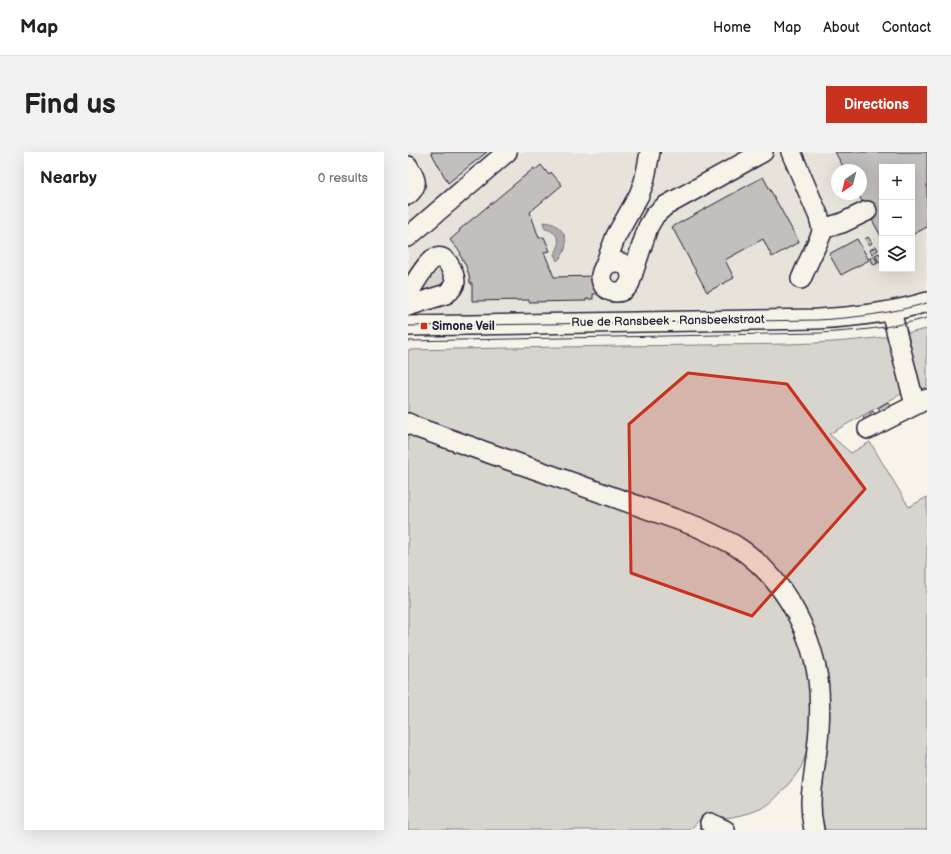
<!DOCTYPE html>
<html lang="en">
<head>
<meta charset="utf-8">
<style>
  :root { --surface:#fff; --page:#f2f2f2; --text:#222; --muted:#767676; --line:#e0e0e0; --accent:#c8321e }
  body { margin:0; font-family:"Balsamiq Sans",sans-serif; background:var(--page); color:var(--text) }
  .controls { position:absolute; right:12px; top:12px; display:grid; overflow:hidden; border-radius:0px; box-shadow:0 4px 16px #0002 }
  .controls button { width:36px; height:36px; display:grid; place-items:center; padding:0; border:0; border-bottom:1px solid var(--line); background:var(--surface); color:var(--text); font:20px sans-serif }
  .compass { position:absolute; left:423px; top:12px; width:36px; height:36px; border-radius:50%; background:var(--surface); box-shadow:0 4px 16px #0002; rotate:215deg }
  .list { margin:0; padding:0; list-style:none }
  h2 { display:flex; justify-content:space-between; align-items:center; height:52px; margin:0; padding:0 16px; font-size:17px }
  h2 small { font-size:13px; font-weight:400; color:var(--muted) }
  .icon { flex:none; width:22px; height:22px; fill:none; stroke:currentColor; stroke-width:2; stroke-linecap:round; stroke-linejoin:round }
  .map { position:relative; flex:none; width:519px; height:678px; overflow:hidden; border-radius:0px }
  header { display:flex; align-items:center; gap:24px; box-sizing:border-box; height:56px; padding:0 20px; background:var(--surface); border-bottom:1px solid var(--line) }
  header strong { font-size:19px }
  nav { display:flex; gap:22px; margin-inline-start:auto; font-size:14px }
  .intro { display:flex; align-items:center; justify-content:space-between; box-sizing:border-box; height:96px; padding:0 24px }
  h1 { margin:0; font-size:28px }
  .button { padding:10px 18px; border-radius:0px; background:var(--accent); color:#fff; font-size:14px; font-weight:700 }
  main { display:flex; gap:24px; padding:0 24px }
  aside { flex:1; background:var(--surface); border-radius:0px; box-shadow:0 4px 16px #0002 }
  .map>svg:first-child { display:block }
</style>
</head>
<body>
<header>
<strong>Map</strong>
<nav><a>Home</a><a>Map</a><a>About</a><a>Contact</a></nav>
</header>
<div class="intro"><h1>Find us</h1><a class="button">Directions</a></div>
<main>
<aside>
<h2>Nearby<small>0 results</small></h2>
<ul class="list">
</ul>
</aside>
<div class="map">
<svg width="519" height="678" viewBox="0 0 519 678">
  <rect width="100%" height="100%" fill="#f7f3e8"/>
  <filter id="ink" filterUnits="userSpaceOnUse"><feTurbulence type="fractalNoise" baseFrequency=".025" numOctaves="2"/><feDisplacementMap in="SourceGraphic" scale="8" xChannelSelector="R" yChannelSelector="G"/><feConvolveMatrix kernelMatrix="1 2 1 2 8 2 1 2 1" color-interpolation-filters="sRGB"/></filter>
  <g filter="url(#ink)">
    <path fill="#e7e3db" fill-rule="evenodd" d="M0,0h519v138l-35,9 -24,4 -42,4 -418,8zM474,15h30v102h-30zM429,18h24v24h-24z"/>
    <g fill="#d8d5cf" stroke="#7d7c85">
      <path d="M30,114c6,6 10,16 7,24l-33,4z"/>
      <path d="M519,177v57l-20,12 -2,-6 -76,42 22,19 19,-11 39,65 18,-10v333h-102l-18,-79c-2,6 -4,12 -7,18 -6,9 -24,31 -34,37 -20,11 -44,13 -66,13l-10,11h-282v-480c98,-2 196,-4 293,-5 76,-1 152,1 226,-16z"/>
    </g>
    <path fill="#aeabad" stroke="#76747f" d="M135,70c22,0 31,25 14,39l-3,-7c9,-10 4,-23 -9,-25z"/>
    <g fill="#c2bfbd" stroke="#22223b">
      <polygon points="23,0 79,0 40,31"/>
      <polygon points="427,0 519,0 519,75 504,83 504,15 474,15 474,86 450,42 453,42 453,18 437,18"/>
      <polygon points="133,13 141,23 143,20 154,33 122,60 131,86 136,85 142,99 136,100 146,125 188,124 188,142 185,142 185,147 178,147 178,149 121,150 121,148 64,149 64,131 62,131 61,123 58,114 52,103 53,101 42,88 52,79 51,78 126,16 127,18"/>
      <polygon points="355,25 391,90 364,105 355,87 317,108 326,126 299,140 264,75"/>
      <polygon points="460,85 464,91 461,93 457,87"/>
      <polygon points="449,87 461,108 433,123 421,102"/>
      <polygon points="468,94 470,98 464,102 462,98"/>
      <polygon points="471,101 474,106 474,109 471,110 467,103"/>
      <polygon points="466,104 470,111 466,113 462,106"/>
      <polygon points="480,250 483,254 473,261 470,256"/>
      <polygon points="465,259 468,263 457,269 455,265"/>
    </g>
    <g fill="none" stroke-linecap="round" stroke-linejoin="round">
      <g stroke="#22223b" stroke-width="22">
        <g id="minor">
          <polyline points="383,0 411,65 414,77 413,83 400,111 393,127"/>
          <path d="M0,14c7,12 12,18 0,29"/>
          <polyline points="414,77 434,71 459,59"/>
          <polyline points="0,85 99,0"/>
          <circle cx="208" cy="125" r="15"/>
          <polyline points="195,118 208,84 231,43 236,30 239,16 242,0"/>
          <polyline points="223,127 240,75 247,63 257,54 355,0"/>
          <path d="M0,142c5,-8 18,-31 25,-35 11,-6 17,6 20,14 1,3 2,5 2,9 -1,5 -5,9 -9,12l-38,12"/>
          <polyline points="483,159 507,253"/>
          <path d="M0,174l409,-7c37,-2 74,-6 110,-17"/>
          <path d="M0,271l10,5 20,7 260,92c13,6 26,12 38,19 45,29 74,81 82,133 2,16 2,33 1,49 -1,18 -4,36 -6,54 -1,7 -2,14 -2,21 0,9 1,18 3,27"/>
          <polyline points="460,277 519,247"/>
          <polyline points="302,671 317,678"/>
        </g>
      </g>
      <use href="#minor" stroke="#f7f3e8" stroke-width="19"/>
      <g stroke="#22223b" stroke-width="1">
        <path d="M0,174l410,-6c37,-2 74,-7 109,-17"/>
        <path d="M0,189l411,-8c37,-2 73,-5 108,-15"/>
      </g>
    </g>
  </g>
  <path fill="#c8321e" fill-opacity="0.2" stroke="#c8321e" stroke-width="3" stroke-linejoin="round" d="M280,221l99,11 78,105 -113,127 -121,-43 -2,-149z"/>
  <rect fill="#c8321e" stroke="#f7f3e8" stroke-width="1.5" x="12" y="170" width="8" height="8" rx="2"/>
  <g text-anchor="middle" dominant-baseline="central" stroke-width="4" stroke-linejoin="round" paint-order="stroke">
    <g font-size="12" fill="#22223b" stroke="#f7f3e8">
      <text transform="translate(260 169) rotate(-1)">Rue de Ransbeek - Ransbeekstraat</text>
    </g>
    <g font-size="12" font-weight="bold" fill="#22223b" stroke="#f7f3e8" text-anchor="start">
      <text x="24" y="174">Simone Veil</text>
    </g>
  </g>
</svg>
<div class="controls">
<button>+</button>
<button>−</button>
<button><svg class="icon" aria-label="layers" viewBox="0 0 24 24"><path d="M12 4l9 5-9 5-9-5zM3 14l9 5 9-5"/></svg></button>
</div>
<svg class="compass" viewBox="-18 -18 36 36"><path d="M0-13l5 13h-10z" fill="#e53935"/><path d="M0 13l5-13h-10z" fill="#767676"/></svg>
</div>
</main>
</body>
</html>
